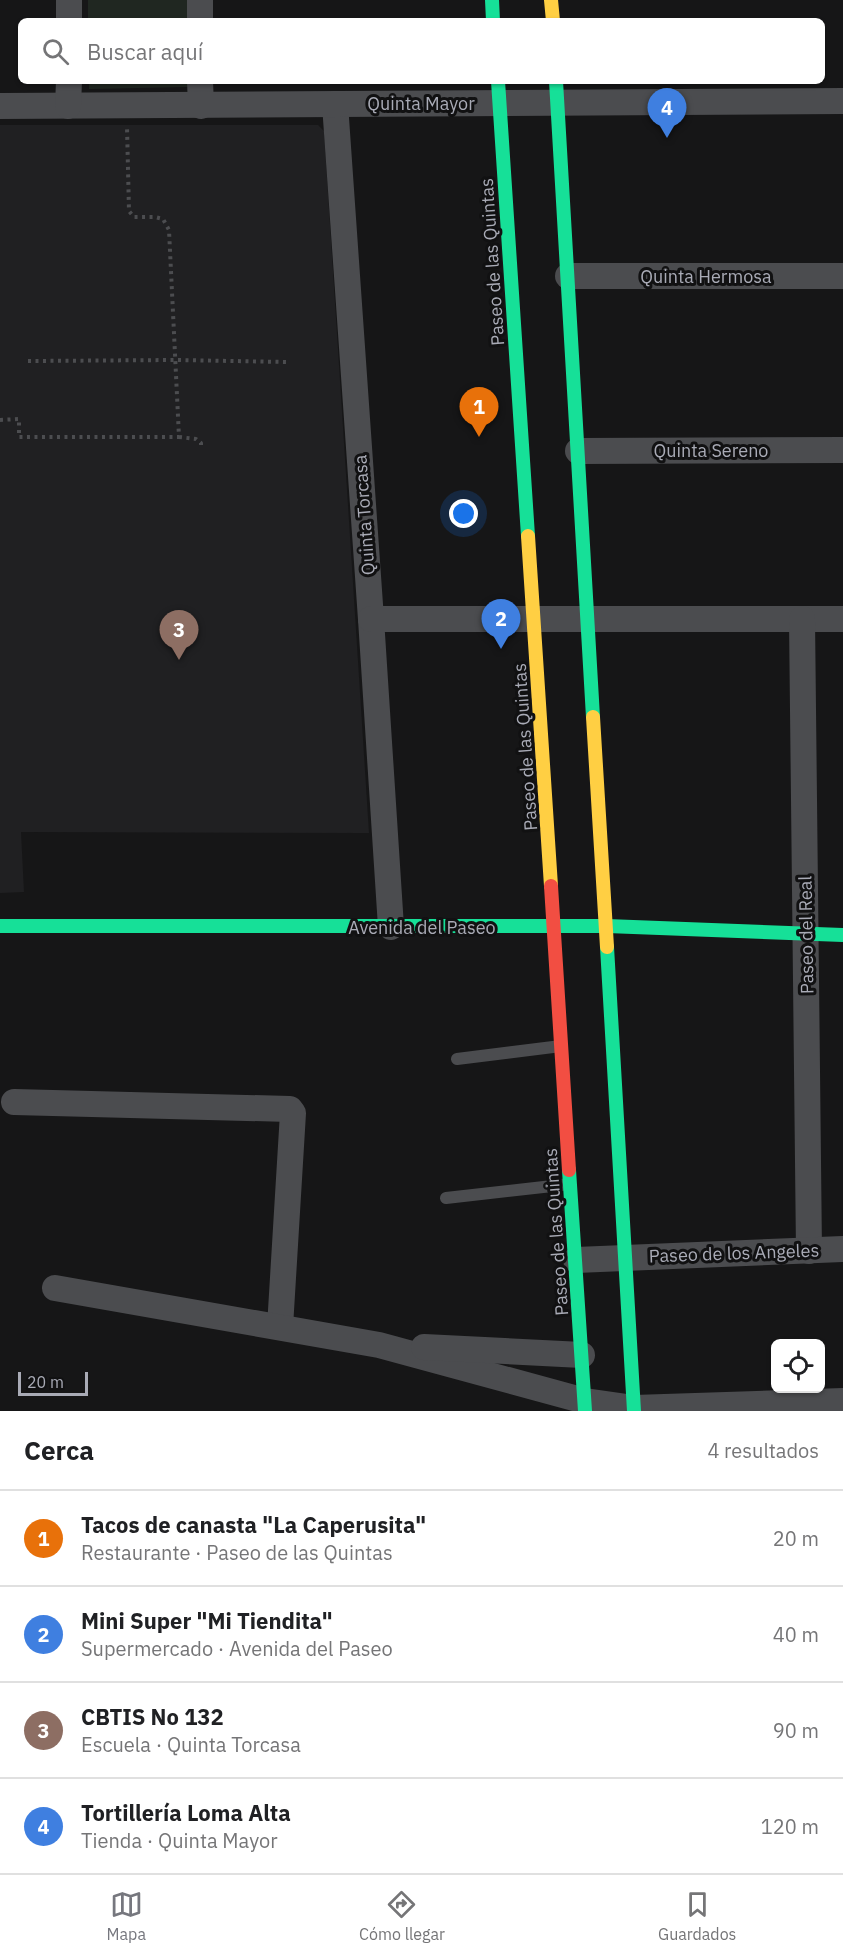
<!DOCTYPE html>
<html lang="es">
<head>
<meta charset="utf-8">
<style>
  :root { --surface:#fff; --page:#f2f2f2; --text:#202124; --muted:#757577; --line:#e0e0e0; --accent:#76777e }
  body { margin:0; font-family:"IBM Plex Sans",sans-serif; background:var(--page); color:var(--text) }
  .controls { position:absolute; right:18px; bottom:18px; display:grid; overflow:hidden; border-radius:9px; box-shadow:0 2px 4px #0004 }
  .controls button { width:54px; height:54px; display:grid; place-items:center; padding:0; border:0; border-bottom:2px solid var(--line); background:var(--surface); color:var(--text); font:30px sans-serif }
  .scale { position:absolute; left:18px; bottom:15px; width:70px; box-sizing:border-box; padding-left:6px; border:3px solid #a9abb6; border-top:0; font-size:16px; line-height:21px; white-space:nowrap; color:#a9abb6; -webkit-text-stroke:4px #111112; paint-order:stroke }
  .you { position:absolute; left:464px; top:514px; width:21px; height:21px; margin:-15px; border:4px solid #fff; border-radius:50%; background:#1a73e8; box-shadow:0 0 0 9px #1a73e833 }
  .badge { display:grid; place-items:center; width:39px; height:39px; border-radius:50%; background:var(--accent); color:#fff; font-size:20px; font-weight:700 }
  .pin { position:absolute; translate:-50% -50px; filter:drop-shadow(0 2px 3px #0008) }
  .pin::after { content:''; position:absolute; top:32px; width:21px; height:18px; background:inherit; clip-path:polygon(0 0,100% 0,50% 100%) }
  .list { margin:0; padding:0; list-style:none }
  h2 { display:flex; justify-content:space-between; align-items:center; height:78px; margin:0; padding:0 24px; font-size:26px }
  h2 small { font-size:20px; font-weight:400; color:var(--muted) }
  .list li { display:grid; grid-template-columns:39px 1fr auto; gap:18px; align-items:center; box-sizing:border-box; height:96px; padding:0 24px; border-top:2px solid var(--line) }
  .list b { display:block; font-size:22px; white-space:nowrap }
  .list p { margin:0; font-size:20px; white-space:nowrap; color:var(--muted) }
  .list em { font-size:20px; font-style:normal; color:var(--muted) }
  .icon { flex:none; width:33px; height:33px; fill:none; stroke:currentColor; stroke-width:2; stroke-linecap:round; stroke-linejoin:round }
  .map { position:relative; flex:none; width:843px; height:1411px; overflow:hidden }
  .search { position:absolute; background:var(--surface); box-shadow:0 2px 4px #0004; left:18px; right:18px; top:18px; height:66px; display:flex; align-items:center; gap:15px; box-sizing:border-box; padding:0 21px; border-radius:9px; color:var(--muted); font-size:22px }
  .sheet { height:462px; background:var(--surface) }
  nav { display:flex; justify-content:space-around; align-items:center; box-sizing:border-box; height:84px; border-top:2px solid var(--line); background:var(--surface); font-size:16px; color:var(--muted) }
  nav a { display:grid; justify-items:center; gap:3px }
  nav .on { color:var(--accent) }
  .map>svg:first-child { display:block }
</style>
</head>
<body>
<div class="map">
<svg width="843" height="1411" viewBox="0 0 843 1411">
  <rect width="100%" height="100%" fill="#161617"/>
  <polygon fill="#202022" points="0,125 318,125 324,131 369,833 21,832 24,892 0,893"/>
  <g fill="#202721">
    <rect x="88" y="0" width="99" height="21"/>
    <polygon points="89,81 188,81 188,87 89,89"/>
  </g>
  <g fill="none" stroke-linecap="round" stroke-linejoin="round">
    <g stroke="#4c4d50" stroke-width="4" stroke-dasharray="3 4.5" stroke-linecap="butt">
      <polyline points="28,361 176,360 288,362"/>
      <polyline points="0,420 19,419 19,437 179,437 169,230 163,219 155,217 134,217 129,211 127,127"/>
      <polyline points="179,437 196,439 201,443 201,449"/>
    </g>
    <g stroke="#4b4c4f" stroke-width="12">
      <polyline points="457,1059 561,1046"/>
      <polyline points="446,1198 570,1184"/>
    </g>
    <g stroke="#4b4c4f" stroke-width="26">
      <polyline points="200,0 200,21"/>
      <polyline points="69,21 69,0"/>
      <polyline points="200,81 201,106"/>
      <polyline points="335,104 371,619 391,927"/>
      <polyline points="0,106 843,101"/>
      <polyline points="68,106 69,81"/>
      <polyline points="568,276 843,276"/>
      <polyline points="578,451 843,450"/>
      <polyline points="371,619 843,619"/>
      <polyline points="802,619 809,1251"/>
      <polyline points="14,1102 290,1109 293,1113 280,1327"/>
      <polyline points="576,1260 843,1249"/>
      <polyline points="55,1288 379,1345 585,1401 634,1408 843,1401"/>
      <polyline points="424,1347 582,1355"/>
    </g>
    <g stroke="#16e098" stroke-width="14">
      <polyline points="492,0 493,21"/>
      <polyline points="498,81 528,536"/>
      <polyline points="556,81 593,717"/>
      <polyline points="0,926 607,926 843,935"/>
      <polyline points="607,947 634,1411"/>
      <polyline points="569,1170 585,1411"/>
    </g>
    <g stroke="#ffcf43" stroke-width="14">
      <polyline points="551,0 553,21"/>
      <polyline points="528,536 551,886"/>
      <polyline points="593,717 607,947"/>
    </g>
    <polyline stroke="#f24e42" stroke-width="14" points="551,886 569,1170"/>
  </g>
  <g text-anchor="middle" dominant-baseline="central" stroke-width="6" stroke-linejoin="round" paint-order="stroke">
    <g font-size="18" fill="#a9abb6" stroke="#111112">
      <text x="421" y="103">Quinta Mayor</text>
      <text transform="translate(492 262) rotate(-94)">Paseo de las Quintas</text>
      <text x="706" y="276">Quinta Hermosa</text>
      <text x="711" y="450">Quinta Sereno</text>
      <text transform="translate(364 515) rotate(-94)">Quinta Torcasa</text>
      <text transform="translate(525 747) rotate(-94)">Paseo de las Quintas</text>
      <text x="422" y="927">Avenida del Paseo</text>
      <text transform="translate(806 935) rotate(-91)">Paseo del Real</text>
      <text transform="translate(556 1232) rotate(-94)">Paseo de las Quintas</text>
      <text transform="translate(734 1253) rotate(-2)">Paseo de los Angeles</text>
    </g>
  </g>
</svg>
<div class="controls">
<button><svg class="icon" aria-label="locate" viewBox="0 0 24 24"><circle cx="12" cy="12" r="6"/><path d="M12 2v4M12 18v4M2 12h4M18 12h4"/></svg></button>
</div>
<div class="scale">20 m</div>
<div class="you"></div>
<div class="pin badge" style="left:479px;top:437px;background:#e8710a">1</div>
<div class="pin badge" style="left:501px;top:649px;background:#3f7fe0">2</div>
<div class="pin badge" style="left:179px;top:660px;background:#8d6e63">3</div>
<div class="pin badge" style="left:667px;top:138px;background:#3f7fe0">4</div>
<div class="search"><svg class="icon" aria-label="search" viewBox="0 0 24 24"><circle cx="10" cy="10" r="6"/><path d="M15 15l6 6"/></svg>Buscar aquí</div>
</div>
<section class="sheet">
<h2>Cerca<small>4 resultados</small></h2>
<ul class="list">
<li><span class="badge" style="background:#e8710a">1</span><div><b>Tacos de canasta &quot;La Caperusita&quot;</b><p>Restaurante · Paseo de las Quintas</p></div><em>20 m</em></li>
<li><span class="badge" style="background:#3f7fe0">2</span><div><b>Mini Super &quot;Mi Tiendita&quot;</b><p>Supermercado · Avenida del Paseo</p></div><em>40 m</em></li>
<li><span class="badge" style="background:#8d6e63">3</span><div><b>CBTIS No 132</b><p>Escuela · Quinta Torcasa</p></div><em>90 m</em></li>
<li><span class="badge" style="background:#3f7fe0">4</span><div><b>Tortillería Loma Alta</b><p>Tienda · Quinta Mayor</p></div><em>120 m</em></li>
</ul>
</section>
<nav>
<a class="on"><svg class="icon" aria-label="map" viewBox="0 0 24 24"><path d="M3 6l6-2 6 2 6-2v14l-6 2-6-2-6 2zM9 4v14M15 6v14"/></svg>Mapa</a>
<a><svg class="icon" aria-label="directions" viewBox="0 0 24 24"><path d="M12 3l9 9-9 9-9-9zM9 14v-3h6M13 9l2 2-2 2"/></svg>Cómo llegar</a>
<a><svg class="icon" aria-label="saved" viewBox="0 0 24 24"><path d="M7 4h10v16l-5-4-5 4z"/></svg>Guardados</a>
</nav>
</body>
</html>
